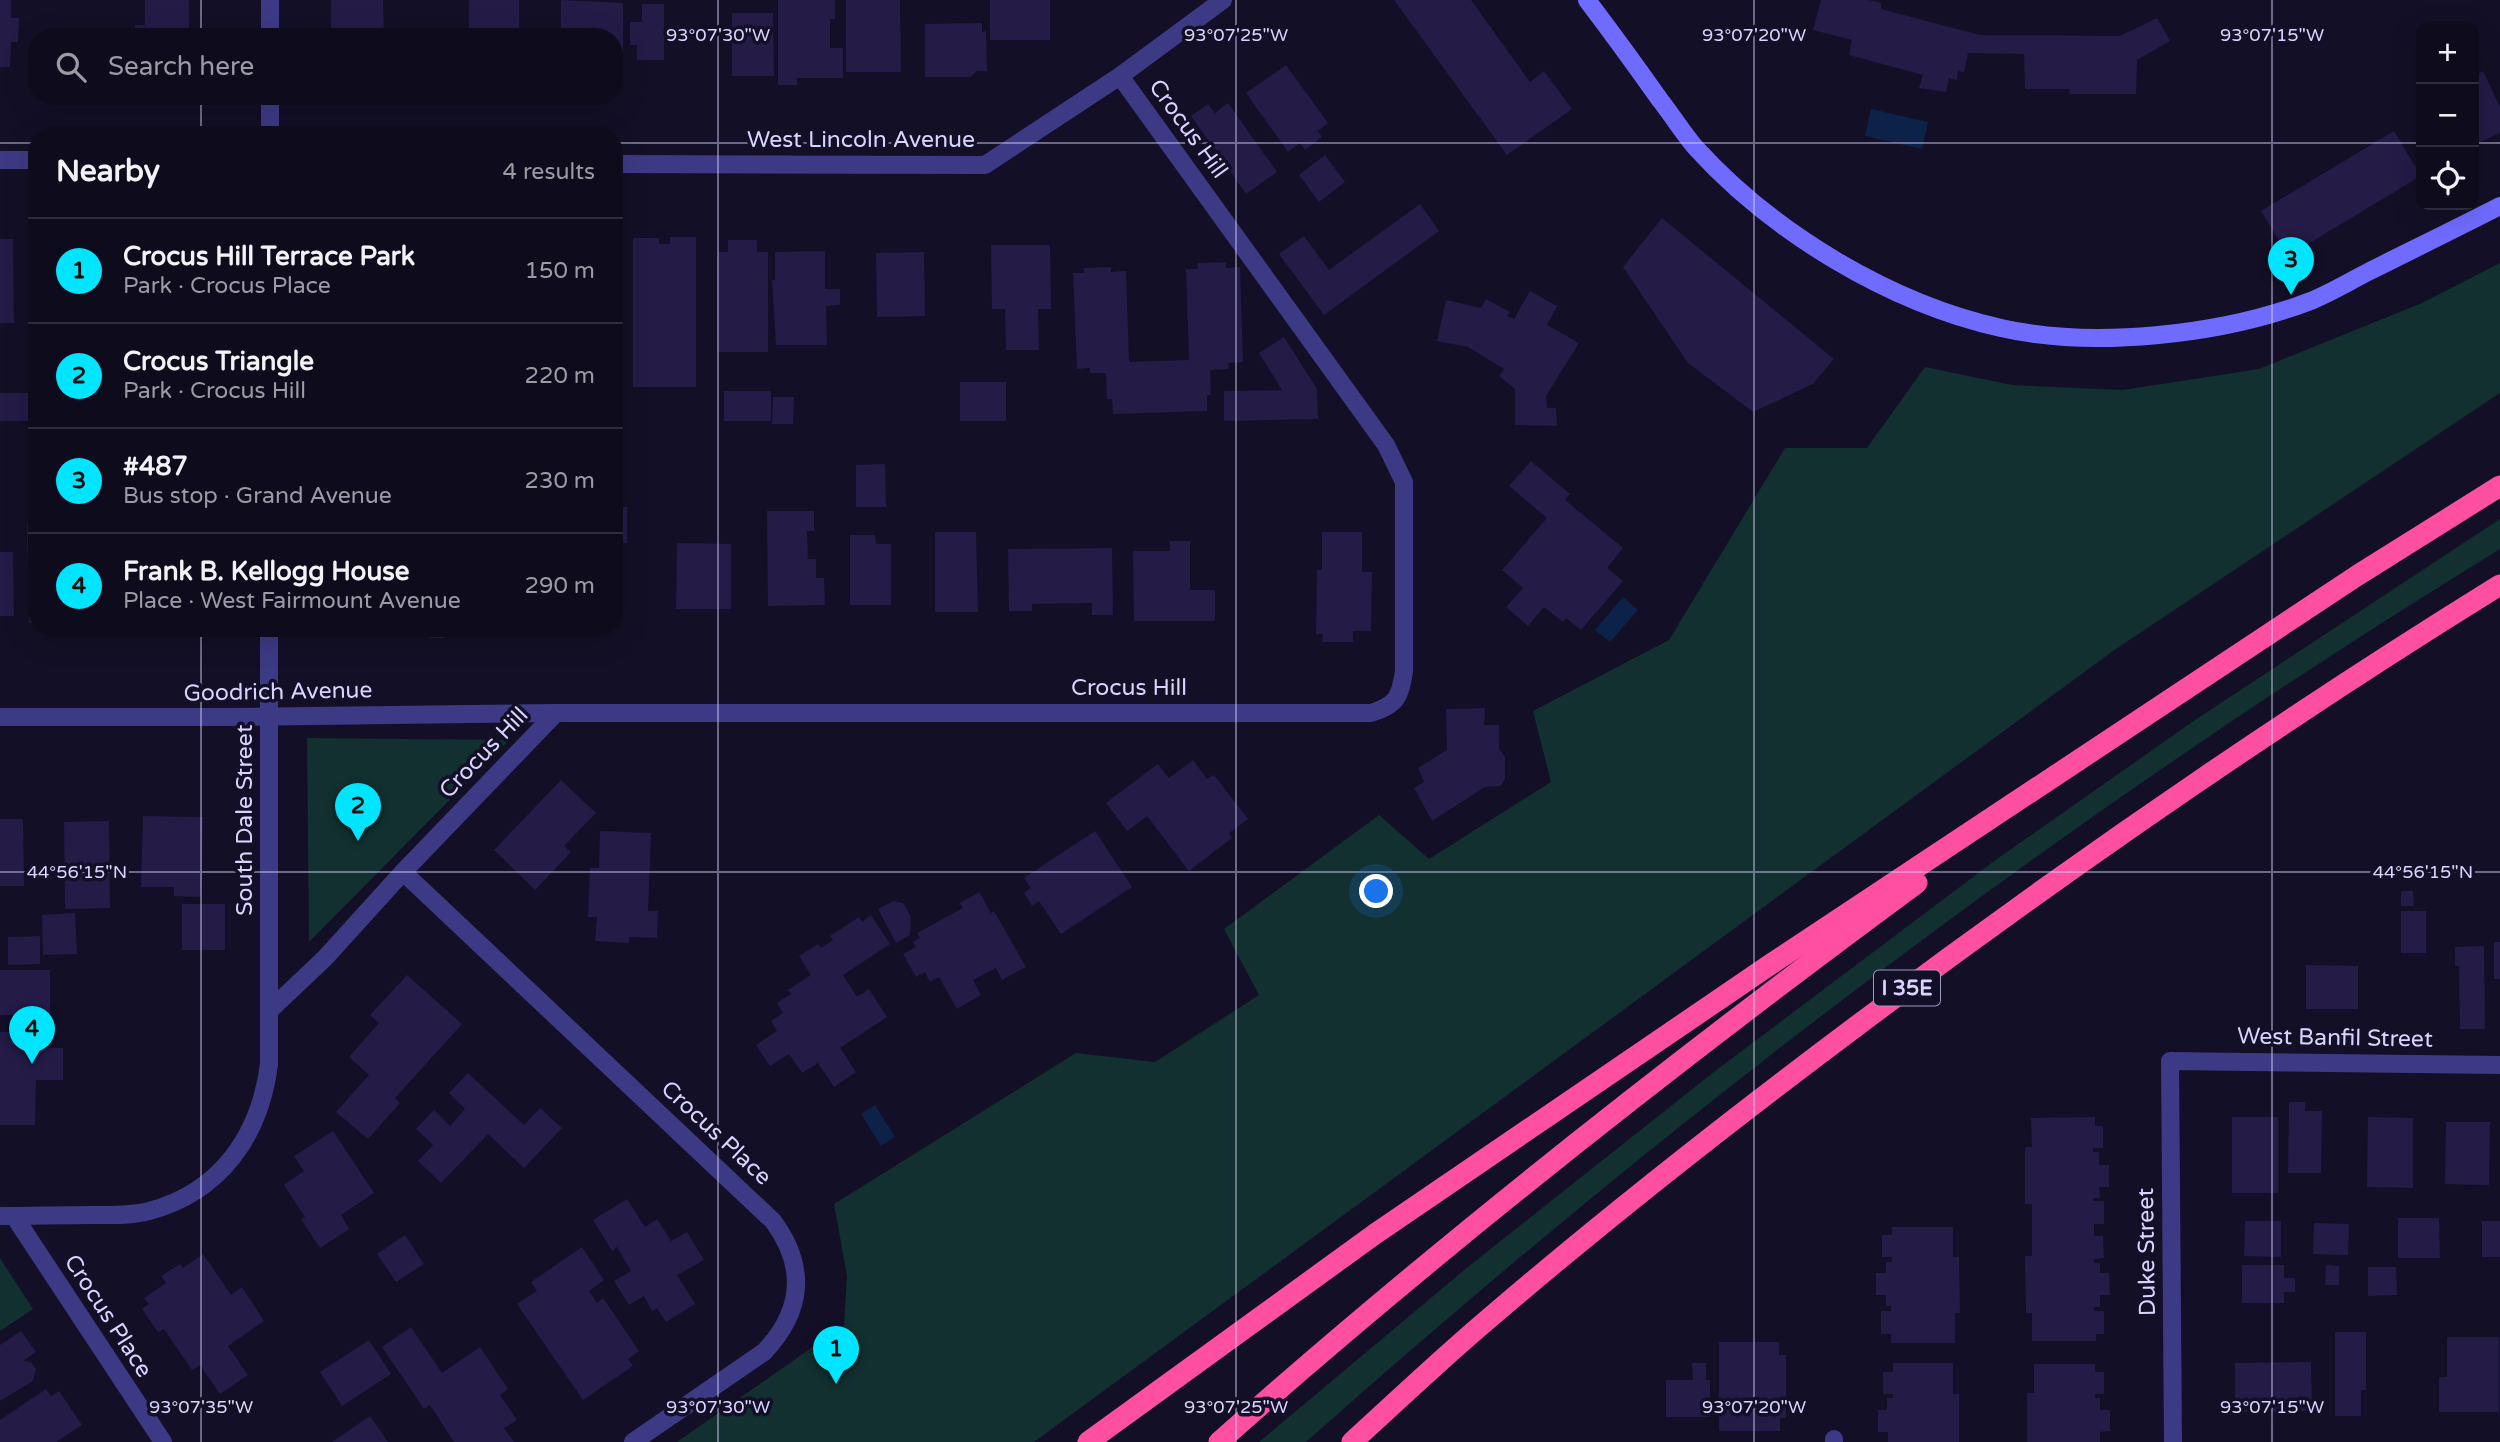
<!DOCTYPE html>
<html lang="en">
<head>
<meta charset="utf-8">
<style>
  :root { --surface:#0e0b1c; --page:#1c1929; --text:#f1f3f6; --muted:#9b9ba3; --line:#2e2b3b; --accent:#00e5ff }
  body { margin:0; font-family:"Varela Round",sans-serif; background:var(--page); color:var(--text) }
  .controls { position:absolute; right:21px; top:21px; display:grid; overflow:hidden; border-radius:14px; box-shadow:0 7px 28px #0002 }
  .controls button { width:63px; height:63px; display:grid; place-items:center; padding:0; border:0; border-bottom:2px solid var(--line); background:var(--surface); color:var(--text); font:35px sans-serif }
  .you { position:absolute; left:1377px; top:892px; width:24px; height:24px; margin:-18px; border:5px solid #fff; border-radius:50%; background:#1a73e8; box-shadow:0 0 0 10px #1a73e833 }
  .badge { display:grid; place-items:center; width:46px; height:46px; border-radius:50%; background:var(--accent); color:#111; font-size:23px; font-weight:700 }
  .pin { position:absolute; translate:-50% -58px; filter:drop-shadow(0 2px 4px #0008) }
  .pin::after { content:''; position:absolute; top:37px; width:24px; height:21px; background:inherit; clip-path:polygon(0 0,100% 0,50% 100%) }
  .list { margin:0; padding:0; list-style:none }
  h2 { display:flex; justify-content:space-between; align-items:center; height:91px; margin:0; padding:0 28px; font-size:30px }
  h2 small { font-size:23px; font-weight:400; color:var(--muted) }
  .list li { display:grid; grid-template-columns:46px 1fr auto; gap:21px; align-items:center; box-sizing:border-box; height:105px; padding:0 28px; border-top:2px solid var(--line) }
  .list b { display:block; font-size:26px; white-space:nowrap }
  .list p { margin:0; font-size:23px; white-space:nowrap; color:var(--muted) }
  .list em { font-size:23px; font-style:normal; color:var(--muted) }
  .icon { flex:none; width:38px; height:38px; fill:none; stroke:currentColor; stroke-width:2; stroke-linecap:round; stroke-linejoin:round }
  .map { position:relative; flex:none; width:2500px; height:1442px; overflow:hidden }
  .search { position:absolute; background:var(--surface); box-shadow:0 7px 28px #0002; left:28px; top:28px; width:595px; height:77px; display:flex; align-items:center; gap:18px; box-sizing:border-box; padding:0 24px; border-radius:28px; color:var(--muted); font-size:26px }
  .panel { position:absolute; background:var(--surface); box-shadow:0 7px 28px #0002; left:28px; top:126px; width:595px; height:511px; border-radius:28px }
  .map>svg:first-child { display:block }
</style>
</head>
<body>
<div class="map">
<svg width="2500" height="1442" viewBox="0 0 2500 1442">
  <rect width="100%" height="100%" fill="#130f26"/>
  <g fill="#12302f">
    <polygon points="2500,263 2500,393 2113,651 1034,1442 677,1442 844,1325 847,1276 834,1204 1076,1053 1155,1062 1259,995 1224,929 1379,815 1429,859 1551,782 1533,711 1669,640 1785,448 1867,448 1925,367 2012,385 2123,390 2259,369 2422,303"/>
    <path d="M2500,519v30c-424,260 -822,562 -1194,893h-47l210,-176 246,-195 282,-212 198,-139z"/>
    <polygon points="307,738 509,740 309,942"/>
    <polygon points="0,1258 33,1309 0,1331"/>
  </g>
  <g fill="#0c2248">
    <polygon points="1871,109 1928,122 1922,149 1865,136"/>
    <polygon points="1623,597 1638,610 1610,642 1595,630"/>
    <polygon points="875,1105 895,1137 881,1146 861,1114"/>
  </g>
  <g fill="#241b47">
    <polygon points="0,0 11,0 11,18 19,18 18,42 11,42 10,67 0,67"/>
    <polygon points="145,0 189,0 189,37 135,37 135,25 145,25"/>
    <polygon points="331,0 383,0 384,37 331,37"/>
    <rect x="469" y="0" width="50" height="37"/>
    <polygon points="561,0 623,3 623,73 614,73 614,37 561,37"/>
    <polygon points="778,0 835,0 835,19 830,19 830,48 843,48 843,78 797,78 797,85 778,85"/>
    <polygon points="846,0 900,0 901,72 846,72"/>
    <rect x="990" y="0" width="60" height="40"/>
    <polygon points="1394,0 1471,0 1530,82 1544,71 1572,109 1507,155"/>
    <polygon points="1821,0 1869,0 1881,3 1881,9 1980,35 2120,36 2157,18 2170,41 2137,60 2136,94 2069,94 2070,89 2025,89 2024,54 1968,53 1964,72 1958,71 1957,80 1949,78 1946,92 1919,88 1923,75 1849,55 1852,40 1813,30"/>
    <polygon points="642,4 664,4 664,60 637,60 637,45 630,45 630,22 642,22"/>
    <polygon points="732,13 773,13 774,76 732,76"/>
    <polygon points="982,23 982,32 986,31 987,71 977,71 970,77 925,77 925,24"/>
    <polygon points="1286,65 1328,123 1318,131 1322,137 1305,150 1300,143 1288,152 1246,93"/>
    <polygon points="2483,71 2500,107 2500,133 2474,145 2474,76"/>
    <polygon points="1228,103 1277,172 1246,194 1191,116 1208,104 1215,113"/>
    <polygon points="2394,131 2421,176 2288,256 2261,211"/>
    <polygon points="1325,155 1345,182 1319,202 1299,175"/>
    <polygon points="1420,204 1439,231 1324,315 1279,254 1304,236 1329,270"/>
    <polygon points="1662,218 1834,359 1813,384 1753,412 1688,363 1623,267"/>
    <polygon points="670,237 696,237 696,387 633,387 633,238 659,238 659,244 670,244"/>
    <polygon points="0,239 13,239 14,323 0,323"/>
    <polygon points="728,240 757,240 757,252 768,252 768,352 718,352 718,252 728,252"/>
    <polygon points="991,245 1050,245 1051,309 1038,309 1039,350 1006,350 1005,309 992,309"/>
    <polygon points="825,251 825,289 840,289 840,305 826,306 827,345 776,345 772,280 775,280 775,252"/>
    <polygon points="924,252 925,316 877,317 876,253"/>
    <rect x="29" y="255" width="8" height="58"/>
    <polygon points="1226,262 1226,268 1240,267 1243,362 1228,363 1229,369 1210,370 1211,395 1207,395 1207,411 1113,414 1112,399 1107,399 1106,373 1090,373 1090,368 1077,369 1073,273 1084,273 1084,268 1111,267 1111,272 1126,271 1129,362 1189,360 1186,269 1198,269 1197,263"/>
    <polygon points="1530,291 1557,306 1547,325 1579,343 1546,396 1547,408 1556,408 1557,426 1515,425 1515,389 1499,376 1504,369 1468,347 1437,341 1446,300 1481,308 1486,299 1510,312 1507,316 1514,319"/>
    <polygon points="1284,337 1317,389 1318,419 1224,421 1224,391 1282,390 1259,353"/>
    <rect x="960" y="382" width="46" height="39"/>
    <rect x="724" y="391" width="47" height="30"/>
    <rect x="0" y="393" width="30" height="28"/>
    <polygon points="773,397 794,397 793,424 772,424"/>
    <rect x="28" y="459" width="9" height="32"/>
    <polygon points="1531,461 1570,494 1565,500 1623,548 1607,568 1623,581 1581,630 1566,618 1563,622 1544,607 1528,626 1506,607 1523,588 1502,570 1547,518 1509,486"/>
    <polygon points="885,464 886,507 856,507 856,465"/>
    <rect x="614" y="507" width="13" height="36"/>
    <polygon points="767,511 814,511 814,531 807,531 808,559 816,559 816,578 824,578 825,605 768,606"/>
    <polygon points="27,523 37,523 37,623 29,623"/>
    <polygon points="935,532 976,532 978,612 935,612"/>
    <polygon points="1322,532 1362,532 1362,572 1372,572 1371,631 1353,631 1353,642 1322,642 1323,634 1316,634 1317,570 1322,570"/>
    <polygon points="850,535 875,535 876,544 891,544 891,605 850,605"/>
    <polygon points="1170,541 1190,541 1190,590 1215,590 1215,621 1134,621 1133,551 1170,551"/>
    <polygon points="677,543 731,544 731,609 676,609"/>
    <polygon points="1112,548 1113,615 1092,615 1092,603 1032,604 1032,611 1009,611 1008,549"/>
    <polygon points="0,552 13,552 14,616 0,616"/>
    <polygon points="323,628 383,628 383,636 323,637"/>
    <polygon points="398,628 445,628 445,638 430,638 430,631 416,631 416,637 398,637"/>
    <rect x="502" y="628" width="44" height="6"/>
    <polygon points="1485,708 1484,725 1499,725 1499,749 1505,757 1505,778 1501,786 1485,787 1432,821 1414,788 1424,782 1418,768 1447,750 1446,709"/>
    <polygon points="1193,760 1207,779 1214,775 1248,819 1229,833 1232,838 1189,871 1147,816 1127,831 1106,803 1158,764 1169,778"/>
    <polygon points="561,780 596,813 564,846 571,852 535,890 494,850"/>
    <polygon points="143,816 203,817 201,897 174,896 174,887 141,887"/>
    <polygon points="0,819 23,819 24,886 0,886"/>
    <polygon points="109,821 110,908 65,909 64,822"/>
    <polygon points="600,831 651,833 648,911 658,911 657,938 629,937 629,943 595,941 597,917 588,917 590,868 599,868"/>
    <polygon points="1095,831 1132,887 1061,934 1039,901 1032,906 1024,893 1031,888 1024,878"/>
    <polygon points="2401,891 2413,891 2414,906 2401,906"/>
    <polygon points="979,892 991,913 994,911 1026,967 1002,980 996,968 973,980 981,995 957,1009 939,977 930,982 925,972 916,977 903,954 916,947 913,942 920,938 917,933 963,908 960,903"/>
    <polygon points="894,901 903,903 911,917 910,935 896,943 878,909"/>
    <rect x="182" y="904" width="43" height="46"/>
    <rect x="2401" y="911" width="25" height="42"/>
    <polygon points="75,913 77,954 43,955 42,915"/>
    <polygon points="871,915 890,944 843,975 857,997 869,989 887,1017 840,1048 856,1072 834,1087 818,1063 802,1073 789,1054 770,1066 756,1045 777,1031 771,1021 783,1013 777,1003 791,994 788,990 811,975 799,956 818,944 821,948 833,940 830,936 859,917 862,922"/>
    <polygon points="40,936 40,964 8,965 8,937"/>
    <rect x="2494" y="942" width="6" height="37"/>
    <polygon points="2484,946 2485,1029 2460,1029 2459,966 2455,966 2455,947"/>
    <polygon points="2306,965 2358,966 2358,1009 2306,1009"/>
    <rect x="0" y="970" width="50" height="45"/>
    <polygon points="407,975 462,1024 395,1098 400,1103 368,1139 336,1112 369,1075 349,1057 379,1023 370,1015"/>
    <polygon points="0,1032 32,1032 31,1048 63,1048 63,1080 36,1080 35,1125 0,1125"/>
    <polygon points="468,1073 524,1125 540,1108 562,1128 524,1168 488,1134 441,1183 418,1161 433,1145 416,1129 434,1110 450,1126 465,1109 449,1093"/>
    <polygon points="2289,1102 2305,1102 2305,1111 2322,1111 2321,1173 2288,1173"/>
    <polygon points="2095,1117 2095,1126 2103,1126 2103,1148 2093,1148 2093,1152 2099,1152 2099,1165 2109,1165 2109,1187 2099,1187 2100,1198 2093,1198 2094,1201 2104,1201 2104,1224 2094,1224 2094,1236 2103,1236 2104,1258 2094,1259 2094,1263 2100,1263 2100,1273 2109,1273 2110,1295 2100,1295 2100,1307 2094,1307 2094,1311 2104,1311 2104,1334 2096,1334 2096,1341 2032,1341 2032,1313 2026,1313 2025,1256 2032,1256 2032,1204 2025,1204 2025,1147 2032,1147 2031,1118"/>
    <rect x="2232" y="1117" width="46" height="76"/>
    <polygon points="2368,1117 2413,1118 2413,1188 2367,1187"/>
    <polygon points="2446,1122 2490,1122 2489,1185 2445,1184"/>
    <polygon points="333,1131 374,1193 341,1215 349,1229 320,1248 301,1219 305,1217 284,1185 304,1171 294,1156"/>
    <polygon points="627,1199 645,1227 657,1219 671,1241 687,1232 704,1260 677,1275 695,1304 666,1322 657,1308 652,1311 644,1296 629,1305 614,1281 631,1271 617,1247 612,1251 593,1220"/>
    <polygon points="2398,1218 2439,1218 2440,1258 2398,1258"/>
    <polygon points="2245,1221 2281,1221 2281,1257 2244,1256"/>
    <rect x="2482" y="1221" width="18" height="36"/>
    <polygon points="2314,1223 2349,1224 2348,1255 2313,1254"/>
    <polygon points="1892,1227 1953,1227 1953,1257 1959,1257 1960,1313 1955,1313 1955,1343 1891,1343 1891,1334 1881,1334 1881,1311 1891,1311 1891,1306 1886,1306 1886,1295 1876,1295 1876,1273 1886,1273 1886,1262 1892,1262 1892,1257 1882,1257 1882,1235 1892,1235"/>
    <polygon points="405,1235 424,1264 396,1282 377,1254"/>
    <polygon points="582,1247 604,1280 589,1291 597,1303 603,1298 639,1351 628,1359 633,1366 583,1400 517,1304 537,1291 531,1282"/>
    <polygon points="203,1254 231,1295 242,1287 264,1321 228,1346 248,1375 220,1394 200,1365 192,1370 164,1329 158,1332 142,1309 149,1304 144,1298 166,1283 161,1276 180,1264 183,1268"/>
    <polygon points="2242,1265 2284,1265 2284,1278 2295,1278 2295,1292 2284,1292 2284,1303 2242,1303"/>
    <polygon points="2326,1265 2339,1266 2339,1285 2325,1285"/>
    <polygon points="2368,1267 2396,1267 2397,1295 2368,1296"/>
    <polygon points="411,1327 442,1373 480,1347 508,1389 500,1395 517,1420 504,1428 514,1442 454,1442 430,1405 424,1409 382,1347"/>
    <polygon points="21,1331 36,1352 23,1361 31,1362 36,1369 33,1381 0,1401 0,1345"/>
    <polygon points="2335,1332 2366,1332 2366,1390 2361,1390 2361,1416 2335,1416"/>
    <polygon points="2447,1337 2499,1337 2499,1412 2439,1412 2439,1377 2447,1377"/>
    <polygon points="369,1340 391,1374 342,1406 320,1372"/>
    <polygon points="1719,1342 1779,1342 1779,1355 1786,1355 1786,1418 1780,1418 1780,1431 1719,1431"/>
    <polygon points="2311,1362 2312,1411 2235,1412 2235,1363"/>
    <polygon points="1692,1363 1706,1363 1706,1380 1710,1380 1710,1417 1666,1417 1666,1380 1693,1380"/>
    <polygon points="1893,1363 1953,1363 1953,1394 1959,1394 1959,1442 1888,1442 1888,1432 1878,1432 1878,1410 1887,1410 1887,1398 1893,1398 1893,1394 1883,1394 1883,1372 1893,1372"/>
    <polygon points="2034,1364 2095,1364 2095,1372 2104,1372 2104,1394 2095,1394 2095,1398 2100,1398 2100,1410 2110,1410 2110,1431 2100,1432 2100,1442 2027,1442 2027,1393 2034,1393"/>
    <polygon points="46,1389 51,1396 59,1391 82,1425 56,1442 0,1442 0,1420"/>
    <polygon points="370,1416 388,1442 332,1442"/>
  </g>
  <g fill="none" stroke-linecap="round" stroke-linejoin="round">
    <g stroke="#3d3a85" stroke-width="18">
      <polyline points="270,37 270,0"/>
      <polyline points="270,135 270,96"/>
      <polyline points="0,160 37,160"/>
      <polyline points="614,164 985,165 1120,76 1223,0"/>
      <path d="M0,717h228l328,-4h815c26,-8 29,-16 33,-42v-189l-18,-37 -266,-369"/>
      <path d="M403,872l370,349c34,46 30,90 -9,131l-131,90"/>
      <polyline points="269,1011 325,958 403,872 556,713"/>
      <path d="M0,1216c30,0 60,-1 91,-1 19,0 39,1 58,-4 72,-19 111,-76 120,-147v-436"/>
      <polyline points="14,1216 163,1442"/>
      <polyline points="1834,1442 1834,1439"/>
      <polyline points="2173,1442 2170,1061 2500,1065"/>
    </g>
    <path stroke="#6f6bff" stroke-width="18" d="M1587,0c25,33 49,66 73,100 12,15 23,33 35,47 77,85 194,156 306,181 92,21 219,7 307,-26 21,-8 42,-21 62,-31 44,-22 87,-43 130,-65"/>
    <g stroke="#ff4fa3" stroke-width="21">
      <polyline points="1088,1442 1375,1234 1771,964 2358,575 2500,486"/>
      <path d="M1219,1442c223,-198 458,-382 698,-559"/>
      <path d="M1352,1442c44,-40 88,-82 134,-121 120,-103 245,-201 372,-296 208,-156 421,-303 642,-440"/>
    </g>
  </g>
  <path fill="none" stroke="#d9d4ff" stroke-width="2" stroke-opacity="0.45" d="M201,0v37M718,0v1442M1236,0v1442M1754,0v1442M2272,0v1442M201,96v39M0,143h37M614,143h1807M2474,143h26M201,628v814M0,872h2500"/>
  <g text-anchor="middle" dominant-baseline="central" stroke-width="7" stroke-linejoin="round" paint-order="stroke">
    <rect fill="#130f26" stroke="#9e99be" stroke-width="2" x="1874" y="970.5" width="66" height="35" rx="5"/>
    <g font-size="21" font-weight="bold" fill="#d9d4ff">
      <text x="1907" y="988">I 35E</text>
    </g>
    <g font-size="23" fill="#d9d4ff" stroke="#130f26">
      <text transform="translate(1188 129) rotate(54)">Crocus Hill</text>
      <text x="861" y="140">West Lincoln Avenue</text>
      <text x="1129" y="688">Crocus Hill</text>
      <text transform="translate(278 692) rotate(-1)">Goodrich Avenue</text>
      <text transform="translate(484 753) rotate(-46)">Crocus Hill</text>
      <text transform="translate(245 820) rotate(-90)">South Dale Street</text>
      <text transform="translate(2335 1038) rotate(1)">West Banfil Street</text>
      <text transform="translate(716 1133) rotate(43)">Crocus Place</text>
      <text transform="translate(2147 1252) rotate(-91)">Duke Street</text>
      <text transform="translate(108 1316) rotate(57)">Crocus Place</text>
    </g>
  </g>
  <g font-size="18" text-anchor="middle" fill="#d9d4ff" stroke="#130f26" stroke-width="7" stroke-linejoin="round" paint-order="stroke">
    <text x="718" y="41">93°07'30"W</text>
    <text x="1236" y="41">93°07'25"W</text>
    <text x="1754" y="41">93°07'20"W</text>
    <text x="2272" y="41">93°07'15"W</text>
    <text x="77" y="878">44°56'15"N</text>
    <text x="2423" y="878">44°56'15"N</text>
    <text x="201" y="1413">93°07'35"W</text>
    <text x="718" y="1413">93°07'30"W</text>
    <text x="1236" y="1413">93°07'25"W</text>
    <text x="1754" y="1413">93°07'20"W</text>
    <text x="2272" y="1413">93°07'15"W</text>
  </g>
</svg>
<div class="controls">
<button>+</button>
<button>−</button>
<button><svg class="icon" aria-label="locate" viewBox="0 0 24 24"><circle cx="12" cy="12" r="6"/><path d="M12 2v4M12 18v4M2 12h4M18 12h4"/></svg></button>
</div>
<div class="you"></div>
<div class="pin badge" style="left:836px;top:1384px">1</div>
<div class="pin badge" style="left:358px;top:841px">2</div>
<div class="pin badge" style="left:2291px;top:295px">3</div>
<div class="pin badge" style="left:32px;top:1064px">4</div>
<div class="search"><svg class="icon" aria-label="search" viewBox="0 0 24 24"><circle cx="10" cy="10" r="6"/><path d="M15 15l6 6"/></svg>Search here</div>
<section class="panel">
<h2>Nearby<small>4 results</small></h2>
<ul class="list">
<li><span class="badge">1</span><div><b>Crocus Hill Terrace Park</b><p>Park · Crocus Place</p></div><em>150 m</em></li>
<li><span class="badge">2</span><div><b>Crocus Triangle</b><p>Park · Crocus Hill</p></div><em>220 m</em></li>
<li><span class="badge">3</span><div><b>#487</b><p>Bus stop · Grand Avenue</p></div><em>230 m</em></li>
<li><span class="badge">4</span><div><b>Frank B. Kellogg House</b><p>Place · West Fairmount Avenue</p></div><em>290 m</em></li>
</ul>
</section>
</div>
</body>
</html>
